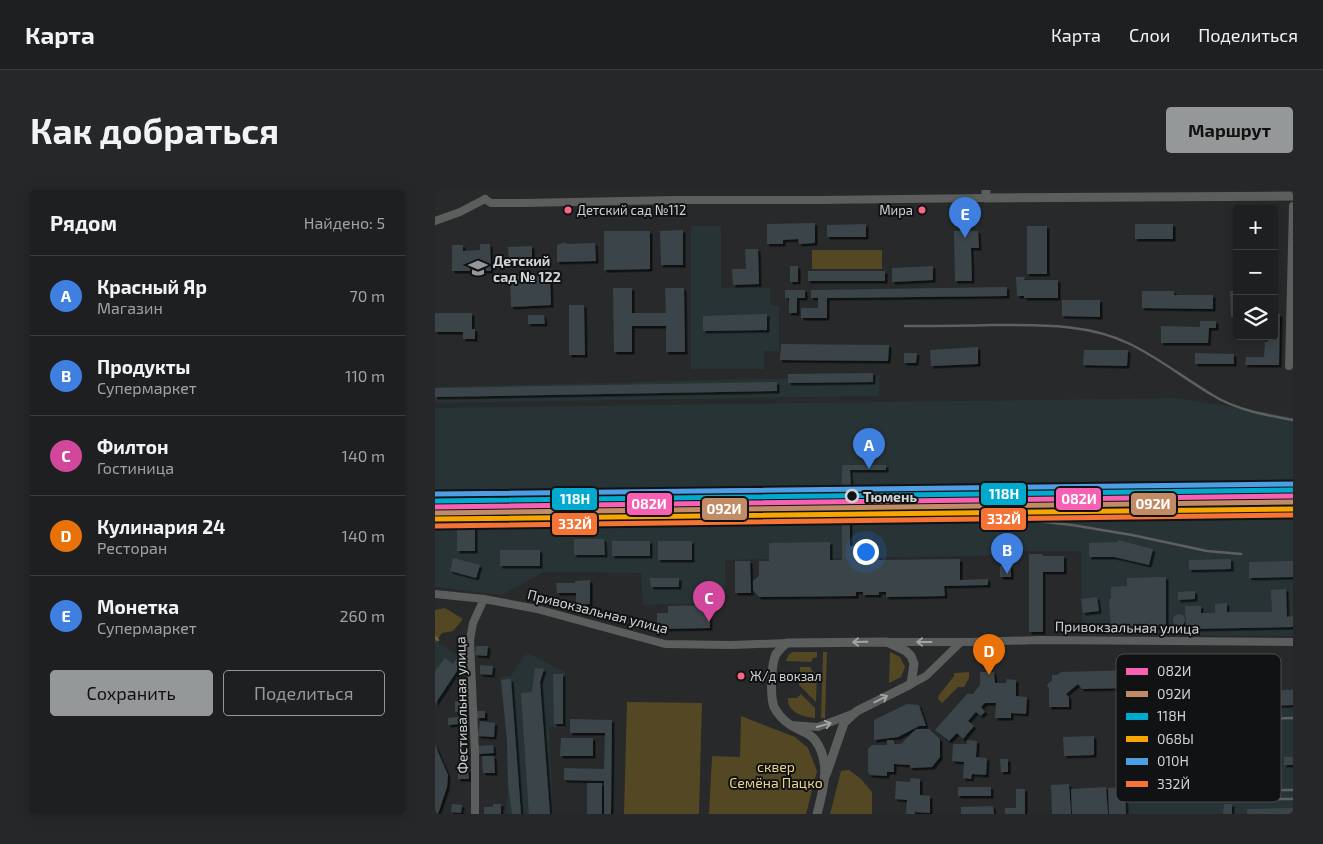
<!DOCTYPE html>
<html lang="ru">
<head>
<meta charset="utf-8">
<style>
  :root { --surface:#1d1f20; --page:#252729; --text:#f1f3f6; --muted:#a0a2a5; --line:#3b3d3e; --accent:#959898 }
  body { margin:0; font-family:"Exo 2",sans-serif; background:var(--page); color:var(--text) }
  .controls { position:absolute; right:15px; top:15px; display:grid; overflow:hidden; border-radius:5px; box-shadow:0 2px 12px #0003 }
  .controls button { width:45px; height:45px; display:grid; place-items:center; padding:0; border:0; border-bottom:1px solid var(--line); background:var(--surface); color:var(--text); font:25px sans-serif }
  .you { position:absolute; left:430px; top:361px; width:18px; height:18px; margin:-12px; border:4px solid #fff; border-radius:50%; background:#1a73e8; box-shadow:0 0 0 8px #1a73e833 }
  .badge { display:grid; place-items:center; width:32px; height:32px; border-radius:50%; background:var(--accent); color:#fff; font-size:16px; font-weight:700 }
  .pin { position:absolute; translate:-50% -41px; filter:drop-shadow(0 1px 2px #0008) }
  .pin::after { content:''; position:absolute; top:26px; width:18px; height:15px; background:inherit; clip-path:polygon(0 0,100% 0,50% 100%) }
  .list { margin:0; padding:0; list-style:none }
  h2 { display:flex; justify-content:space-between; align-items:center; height:65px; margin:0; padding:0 20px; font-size:21px }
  h2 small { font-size:16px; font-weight:400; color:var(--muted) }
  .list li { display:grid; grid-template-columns:32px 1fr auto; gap:15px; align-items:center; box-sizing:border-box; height:80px; padding:0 20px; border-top:1px solid var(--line) }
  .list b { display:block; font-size:19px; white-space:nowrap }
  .list p { margin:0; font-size:16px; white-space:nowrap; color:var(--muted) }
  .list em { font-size:16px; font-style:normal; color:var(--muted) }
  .actions { display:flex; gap:10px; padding:15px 20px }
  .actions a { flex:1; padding:11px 0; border:1px solid var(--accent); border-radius:5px; text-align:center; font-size:18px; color:var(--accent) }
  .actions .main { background:var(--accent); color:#111 }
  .icon { flex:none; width:28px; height:28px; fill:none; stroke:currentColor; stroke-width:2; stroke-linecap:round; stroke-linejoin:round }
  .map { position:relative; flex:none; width:858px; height:624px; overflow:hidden; border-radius:5px }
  header { display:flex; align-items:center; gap:30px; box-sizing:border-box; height:70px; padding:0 25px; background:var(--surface); border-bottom:1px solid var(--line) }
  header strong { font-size:24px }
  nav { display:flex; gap:28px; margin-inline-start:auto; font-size:18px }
  .intro { display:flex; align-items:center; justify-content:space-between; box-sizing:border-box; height:120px; padding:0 30px }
  h1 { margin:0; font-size:35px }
  .button { padding:12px 22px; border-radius:5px; background:var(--accent); color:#111; font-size:18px; font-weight:700 }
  main { display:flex; gap:30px; padding:0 30px }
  aside { flex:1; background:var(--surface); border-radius:5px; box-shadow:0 2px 12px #0003 }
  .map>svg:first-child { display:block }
</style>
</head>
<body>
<header>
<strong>Карта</strong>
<nav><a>Карта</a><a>Слои</a><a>Поделиться</a></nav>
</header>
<div class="intro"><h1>Как добраться</h1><a class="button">Маршрут</a></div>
<main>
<aside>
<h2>Рядом<small>Найдено: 5</small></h2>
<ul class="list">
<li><span class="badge" style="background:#3f7fe0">A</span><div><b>Красный Яр</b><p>Магазин</p></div><em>70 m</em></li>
<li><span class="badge" style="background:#3f7fe0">B</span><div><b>Продукты</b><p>Супермаркет</p></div><em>110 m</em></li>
<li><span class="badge" style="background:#d1479c">C</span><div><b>Филтон</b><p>Гостиница</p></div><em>140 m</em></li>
<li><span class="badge" style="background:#e8710a">D</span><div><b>Кулинария 24</b><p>Ресторан</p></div><em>140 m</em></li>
<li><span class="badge" style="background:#3f7fe0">E</span><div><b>Монетка</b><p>Супермаркет</p></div><em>260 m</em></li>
</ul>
<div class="actions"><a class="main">Сохранить</a><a>Поделиться</a></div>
</aside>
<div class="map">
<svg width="858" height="624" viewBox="0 0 858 624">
  <defs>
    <filter id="shadow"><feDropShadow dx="2.5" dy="2.5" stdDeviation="0" flood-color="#0009"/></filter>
  </defs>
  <rect width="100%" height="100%" fill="#27292a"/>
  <g fill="#283335">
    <polygon points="256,36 286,36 286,98 335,98 335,115 344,116 344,161 329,161 329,179 256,179"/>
    <polygon points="444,186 444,206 0,213 0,197"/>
    <polygon points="742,208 858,227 858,446 647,445 646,361 588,361 588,365 290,370 290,413 208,415 206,383 109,382 67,405 0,397 0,218"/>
    <polygon points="0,450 32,472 0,518"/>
    <polygon points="91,462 130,482 130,538 114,537 118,624 71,624 73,594 72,550 65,487 76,486"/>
    <polygon points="858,499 858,624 691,624 689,577 700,575 699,546 746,544 747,533 795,517 820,516 820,501"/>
  </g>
  <g fill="#544723">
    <rect x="377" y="60" width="70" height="19"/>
    <polygon points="10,418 28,429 18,441 7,443 0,453 0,420"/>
    <polygon points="358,462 382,462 382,467 378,468 376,472 351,471 354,464"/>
    <polygon points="388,462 392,462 390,528 386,528"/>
    <polygon points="455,462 465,467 470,477 466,487 454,493"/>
    <polygon points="365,477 375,477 378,482 382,483 381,512 364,495"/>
    <polygon points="534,482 534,488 529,497 523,497 507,513 503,509 504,505 519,486 519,483"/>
    <path d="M366,504l14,14v10c-12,-1 -28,-6 -27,-20h9z"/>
    <polygon points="192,512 267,513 264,624 189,624"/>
    <polygon points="306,526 360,547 373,558 382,581 371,624 274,624 277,566 305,567"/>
    <polygon points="414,580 426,589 437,602 437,624 395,624 406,581"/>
  </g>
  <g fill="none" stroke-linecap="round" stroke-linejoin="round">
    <polyline stroke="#716239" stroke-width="2.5" points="0,447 3,450"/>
  </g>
  <g fill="#3a4549" filter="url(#shadow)">
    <polygon points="380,33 380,53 364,54 363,49 348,50 348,54 332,54 332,34"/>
    <polygon points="431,34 431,47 392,47 392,35"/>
    <rect x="700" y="34" width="38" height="15"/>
    <rect x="592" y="36" width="20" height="48"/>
    <polygon points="248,40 248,75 226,75 225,41"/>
    <polygon points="169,41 215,41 215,79 169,80"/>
    <polygon points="519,41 543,41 544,58 536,58 537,91 520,91"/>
    <polygon points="131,52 131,54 160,53 161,71 122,72 122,55"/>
    <polygon points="45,54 55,54 56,81 17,81 17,55 28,55 28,61 45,60"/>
    <polygon points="97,56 97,73 74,73 73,57"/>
    <polygon points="310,59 323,59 324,94 298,95 297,79 311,79"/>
    <rect x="355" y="76" width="8" height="16"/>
    <polygon points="498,76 498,90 457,92 457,78"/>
    <rect x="373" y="81" width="77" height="10"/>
    <polygon points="115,85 116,115 76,117 75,86"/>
    <polygon points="581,87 590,87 589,90 623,90 623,108 589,108 589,106 582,106"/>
    <polygon points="572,97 572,106 392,108 392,128 366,128 366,118 383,118 383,108 376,108 376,100"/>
    <polygon points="178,98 197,98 197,123 231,123 230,98 249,98 250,162 231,162 231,136 197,136 197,162 179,162"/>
    <polygon points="350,100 370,100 370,108 362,108 362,123 354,123 354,108 350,108"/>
    <polygon points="707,101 739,101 739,105 778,105 778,119 707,118"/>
    <polygon points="795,101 802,101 802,127 796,127"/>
    <polygon points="627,110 665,110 665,127 627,126"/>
    <polygon points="134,115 149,115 150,165 134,165"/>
    <polygon points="0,123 37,123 37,139 40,139 40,149 28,149 28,142 0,142"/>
    <polygon points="332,124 332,140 268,141 268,126"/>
    <polygon points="839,124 845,124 844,175 810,175 811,167 829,167 830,152 833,152 833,146 839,146"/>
    <polygon points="93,125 109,125 110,134 93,134"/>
    <polygon points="765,131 781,131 781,138 774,138 773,153 726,153 726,136 765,137"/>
    <polygon points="346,154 454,155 453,171 345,170"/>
    <polygon points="543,157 543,174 496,176 495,160"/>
    <polygon points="649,160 693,160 692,176 648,175"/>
    <polygon points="469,163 482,163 481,173 469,173"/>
    <polygon points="760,163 799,164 799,174 760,174"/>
    <polygon points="438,183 438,192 353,193 353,184"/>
    <polygon points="342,192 342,201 0,207 0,198"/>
    <polygon points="407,275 451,275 451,280 415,280 416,298 452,298 452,302 415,302 415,356 422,356 422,370 428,370 428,367 444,366 444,370 525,369 525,390 553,389 553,395 509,396 510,406 451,407 451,402 444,402 444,405 428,405 428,402 421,402 421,406 324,407 318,400 318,391 324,386 324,371 334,371 334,353 395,352 395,370 407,370"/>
    <rect x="22" y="337" width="18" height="24"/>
    <polygon points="139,349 169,349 170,365 139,365"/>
    <polygon points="683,350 718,359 714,375 679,367 654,367 654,353 683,352"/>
    <rect x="177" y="351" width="38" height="15"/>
    <rect x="223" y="351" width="34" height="19"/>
    <rect x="65" y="360" width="40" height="16"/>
    <polygon points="594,364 607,364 608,366 629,366 629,382 608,382 608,442 594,442"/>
    <polygon points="18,368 45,375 41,388 15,381"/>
    <polygon points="796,369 796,379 754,380 754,370"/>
    <polygon points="300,371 315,371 316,403 300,403"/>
    <polygon points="858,371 858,387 814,388 814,372"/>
    <rect x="565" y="376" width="11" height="11"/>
    <polygon points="731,387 731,437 676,438 674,409 676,409 676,397 692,396 692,388"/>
    <polygon points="215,388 244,388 244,397 216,397"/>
    <polygon points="155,390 155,414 141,415 141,403 122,403 121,393 140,393 140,391"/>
    <polygon points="851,399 852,427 858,426 858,437 751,439 750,416 766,416 766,423 780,423 780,414 792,413 792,422 837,422 836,400"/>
    <polygon points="760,401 760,409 743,410 743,402"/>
    <polygon points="662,407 664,421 648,423 646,409"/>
    <polygon points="274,415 275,438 222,439 222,423 233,423 233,416"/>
    <circle cx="744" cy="430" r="6"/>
    <polygon points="41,456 53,456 52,466 40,465"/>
    <polygon points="10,468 18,474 22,468 28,472 0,514 0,481"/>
    <polygon points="45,475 58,476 57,485 45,484"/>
    <polygon points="100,478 109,479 105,492 115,624 94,624 86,503 97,502"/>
    <polygon points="703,480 703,488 706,488 706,495 703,495 703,503 692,504 692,498 647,499 643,494 631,504 634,507 634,517 614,517 614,499 612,495 617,490 617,485 622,485 626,482"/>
    <polygon points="545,482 559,482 560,493 571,493 572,489 581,490 581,506 592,507 591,524 576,523 576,528 560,528 561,513 550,513 546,517 550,522 546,526 541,522 533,531 539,536 528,549 522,543 514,551 500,540 532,504 538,504 545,495"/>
    <polygon points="118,484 128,484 128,534 119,534"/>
    <polygon points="76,489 86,624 77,624 73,594 72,550 66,490"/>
    <polygon points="858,500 858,515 821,516 821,501"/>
    <rect x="20" y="511" width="11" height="11"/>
    <polygon points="472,514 484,515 491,536 484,536 463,547 439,550 439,530"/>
    <rect x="42" y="521" width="8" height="7"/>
    <polygon points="24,527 25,534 13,535 13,528"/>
    <polygon points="135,529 177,530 176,624 169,624 169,591 129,590 129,578 169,579 170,543 135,543"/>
    <polygon points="45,531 60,533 59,547 43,546"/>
    <polygon points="481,539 494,539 505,549 505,567 497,577 475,578 475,575 459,574 459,582 452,582 452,586 435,585 433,582 433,559 437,555 452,555 452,550 458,550 460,554 466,554"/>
    <polygon points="659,546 659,565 629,566 628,547"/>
    <polygon points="126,548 158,548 158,566 125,566"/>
    <polygon points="532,550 542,551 541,567 552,568 551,585 537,584 536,589 528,588 529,572 517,571 518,554 532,554"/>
    <polygon points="0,555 13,585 12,597 3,624 0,624"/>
    <polygon points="58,555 59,563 43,564 42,556"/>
    <polygon points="47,566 59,566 60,583 48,583"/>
    <rect x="849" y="567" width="9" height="8"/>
    <polygon points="565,569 573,569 573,582 566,582"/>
    <polygon points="23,579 33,579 34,589 23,589"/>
    <polygon points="476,588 485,589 485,605 495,606 495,623 480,622 480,624 471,624 472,610 460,609 461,591 475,592"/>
    <rect x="152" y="593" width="15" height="31"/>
    <polygon points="634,594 636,624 617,624 616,595"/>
    <rect x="523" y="597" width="33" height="9"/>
    <polygon points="671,597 673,624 637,624 636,599"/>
    <polygon points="690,597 691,624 674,624 673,598"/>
    <polygon points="581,599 590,599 590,624 570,624 570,618 581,618"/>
    <polygon points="17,614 27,615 26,623 16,622"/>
    <polygon points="58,614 66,614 66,624 49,624 49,617 58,617"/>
    <polygon points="789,614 797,614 797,624 788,624"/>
    <polygon points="558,616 559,624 526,624 526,617"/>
    <polygon points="858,618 858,624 812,624 812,619"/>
  </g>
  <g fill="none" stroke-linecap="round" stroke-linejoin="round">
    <g stroke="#5c5d5d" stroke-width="8">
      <polyline points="50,9 56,13 88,13 239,10 384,10 551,8"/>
      <polyline points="0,31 25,22 50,9"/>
      <polyline points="854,176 858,16"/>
      <polyline points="0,404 49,409 102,419 230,454 296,455 352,453"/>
      <polyline points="453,452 534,452 605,450 858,452"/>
      <polyline points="476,494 491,486 526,452"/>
      <polyline points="356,535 383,537 417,524"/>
      <polyline points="40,624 40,564 35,450 38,433 49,409"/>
    </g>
    <g stroke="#5c5d5d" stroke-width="9">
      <polyline points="551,0 551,8 858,6"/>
      <path d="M382,624c6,-24 15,-51 -2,-74 -6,-8 -18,-10 -26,-16 -5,-3 -12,-11 -15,-17 -4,-11 -3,-42 2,-53 3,-4 7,-8 11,-11l100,-1 19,9 5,5 3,8 -3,20 -54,27 -13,12 -18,52"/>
    </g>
    <g stroke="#5e5f60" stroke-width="2.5">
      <path d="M470,136c29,0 58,0 87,-1 45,0 96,-2 138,19 29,14 55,35 84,52 23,14 52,19 79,24"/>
      <polyline points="0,322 858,313"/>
      <polyline points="538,324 637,335 697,345 772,361 806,364"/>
      <polyline points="754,539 824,529 858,528"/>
      <polyline points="779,601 858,600"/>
      <polyline points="788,609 858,609"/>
    </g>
    <g stroke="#101213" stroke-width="9">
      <polyline id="rail-1" points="0,317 858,306"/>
    </g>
    <g stroke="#101213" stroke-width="9">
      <polyline id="rail-2" points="0,323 858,312"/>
    </g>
    <g stroke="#101213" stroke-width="9">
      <polyline id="rail-3" points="0,311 858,300"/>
    </g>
    <g stroke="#101213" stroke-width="9">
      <polyline id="rail-4" points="0,329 858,319"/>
    </g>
    <g stroke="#101213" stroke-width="9">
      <polyline id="rail-5" points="0,304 858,294"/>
    </g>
    <g stroke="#101213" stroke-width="9">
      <polyline id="rail-6" points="0,336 858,325"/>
    </g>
    <use href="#rail-1" stroke="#f860b3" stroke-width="5"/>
    <use href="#rail-2" stroke="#c18c65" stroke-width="5"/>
    <use href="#rail-3" stroke="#00a9ce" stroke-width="5"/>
    <use href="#rail-4" stroke="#f7a600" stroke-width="5"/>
    <use href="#rail-5" stroke="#4d9ee5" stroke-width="5"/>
    <use href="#rail-6" stroke="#f57335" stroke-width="5"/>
  </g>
  <defs><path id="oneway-shaft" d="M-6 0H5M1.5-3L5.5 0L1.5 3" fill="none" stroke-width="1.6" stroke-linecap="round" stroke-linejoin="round" transform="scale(1.25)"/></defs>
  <g stroke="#a2a4a4">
    <use href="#oneway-shaft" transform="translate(425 452) rotate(179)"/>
    <use href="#oneway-shaft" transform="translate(489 452) rotate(-180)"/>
    <use href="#oneway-shaft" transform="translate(446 509) rotate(-27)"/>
    <use href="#oneway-shaft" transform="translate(389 535) rotate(-15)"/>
  </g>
  <defs>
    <g id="school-bare" transform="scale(1.5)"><path d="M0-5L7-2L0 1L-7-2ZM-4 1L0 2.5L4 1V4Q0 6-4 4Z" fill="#959898" stroke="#101213" stroke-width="2.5" paint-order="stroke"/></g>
  </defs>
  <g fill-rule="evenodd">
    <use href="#school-bare" x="43" y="78"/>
  </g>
  <g fill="#fa6682" stroke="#101213" stroke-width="2">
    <circle cx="133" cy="20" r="4.5"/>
    <circle cx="487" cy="20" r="4.5"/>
    <circle cx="306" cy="486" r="4.5"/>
  </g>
  <circle fill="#101213" stroke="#d0d3d4" stroke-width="2.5" cx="417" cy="306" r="6"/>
  <g text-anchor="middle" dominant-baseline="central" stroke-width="4" stroke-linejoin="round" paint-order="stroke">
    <g font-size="13" fill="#d0d3d4" stroke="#101213" text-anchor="start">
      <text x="142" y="20">Детский сад №112</text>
      <text x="478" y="20" text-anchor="end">Мира</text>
      <text x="315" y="486">Ж/д вокзал</text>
    </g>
    <g font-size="14" font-weight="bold" fill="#d0d3d4" stroke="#101213" text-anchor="start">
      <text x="58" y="70">Детский<tspan x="58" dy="16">сад № 122</tspan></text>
    </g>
    <g font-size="14" font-weight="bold" fill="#d0d3d4" stroke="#101213" text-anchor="start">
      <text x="428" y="306">Тюмень</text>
    </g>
    <g font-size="14" fill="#d0d3d4" stroke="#101213">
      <text transform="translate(163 421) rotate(14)">Привокзальная улица</text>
      <text transform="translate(692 437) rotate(1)">Привокзальная улица</text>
      <text transform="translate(26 515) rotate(-91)">Фестивальная улица</text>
    </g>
    <g font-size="14" fill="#ecd28a" stroke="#101213">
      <text x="341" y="576">сквер<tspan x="341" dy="16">Семёна Пацко</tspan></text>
    </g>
  </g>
  <rect x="681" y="464" width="165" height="148" rx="8" fill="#101213" stroke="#4a4c4d" stroke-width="1"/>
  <rect x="691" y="478" width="22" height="7" fill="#f860b3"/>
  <rect x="691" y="501" width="22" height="6" fill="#c18c65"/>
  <rect x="691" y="523" width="22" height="7" fill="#00a9ce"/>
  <rect x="691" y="546" width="22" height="6" fill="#f7a600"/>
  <rect x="691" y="568" width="22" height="7" fill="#4d9ee5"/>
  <rect x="691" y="591" width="22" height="6" fill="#f57335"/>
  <g font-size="14" fill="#d0d3d4">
    <text x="722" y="486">082И</text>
    <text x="722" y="509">092И</text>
    <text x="722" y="531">118Н</text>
    <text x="722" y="554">068Ы</text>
    <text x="722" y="576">010Н</text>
    <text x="722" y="599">332Й</text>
  </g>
  <g stroke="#101213" stroke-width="2">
    <rect x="545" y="292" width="47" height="24" rx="5" fill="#00a9ce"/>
    <rect x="620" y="297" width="47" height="24" rx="5" fill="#f860b3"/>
    <rect x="116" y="297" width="47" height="24" rx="5" fill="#00a9ce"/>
    <rect x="695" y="302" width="47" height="24" rx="5" fill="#c18c65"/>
    <rect x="191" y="302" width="47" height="24" rx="5" fill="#f860b3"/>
    <rect x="266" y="307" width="47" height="24" rx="5" fill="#c18c65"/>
    <rect x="545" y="317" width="47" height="24" rx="5" fill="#f57335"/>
    <rect x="116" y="322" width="47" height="24" rx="5" fill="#f57335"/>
  </g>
  <g font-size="14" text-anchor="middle" font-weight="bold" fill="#fff">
    <text x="569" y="309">118Н</text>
    <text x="644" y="314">082И</text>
    <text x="140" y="314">118Н</text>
    <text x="718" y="319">092И</text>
    <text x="214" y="319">082И</text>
    <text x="289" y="324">092И</text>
    <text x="569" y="334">332Й</text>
    <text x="140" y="339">332Й</text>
  </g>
</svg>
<div class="controls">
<button>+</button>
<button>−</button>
<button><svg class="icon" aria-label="layers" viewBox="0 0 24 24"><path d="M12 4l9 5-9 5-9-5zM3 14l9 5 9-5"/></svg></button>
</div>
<div class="you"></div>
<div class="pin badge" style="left:434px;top:279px;background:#3f7fe0">A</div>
<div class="pin badge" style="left:572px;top:384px;background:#3f7fe0">B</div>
<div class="pin badge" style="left:274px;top:432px;background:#d1479c">C</div>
<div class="pin badge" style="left:554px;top:485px;background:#e8710a">D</div>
<div class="pin badge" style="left:530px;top:48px;background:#3f7fe0">E</div>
</div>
</main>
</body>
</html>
